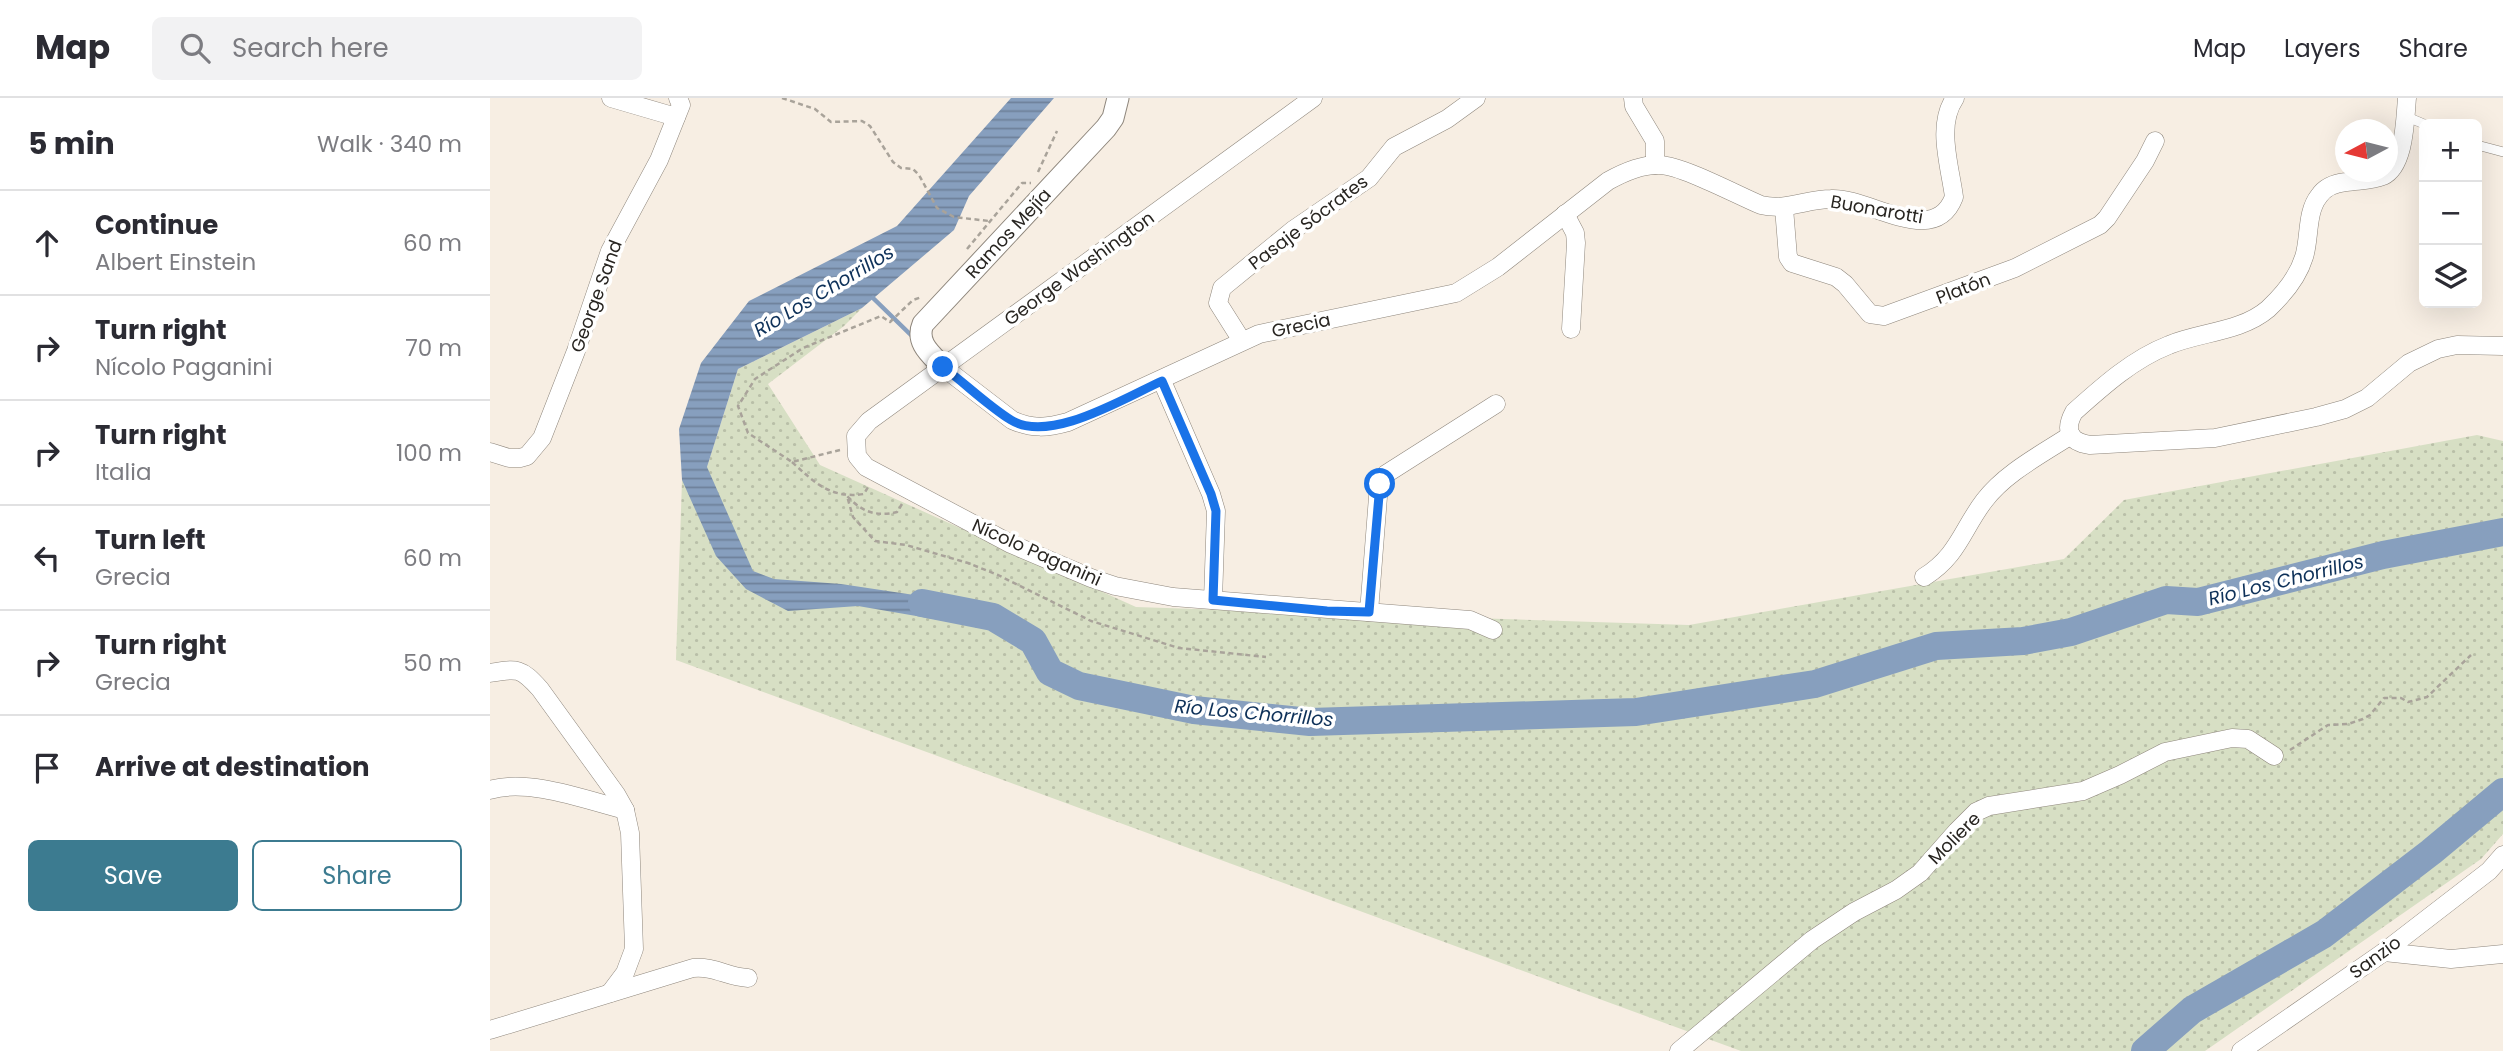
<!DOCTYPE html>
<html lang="en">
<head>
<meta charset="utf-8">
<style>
  :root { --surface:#fff; --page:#f2f2f3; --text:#2b2b33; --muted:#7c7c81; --line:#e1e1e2; --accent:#3c7b90 }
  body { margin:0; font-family:Poppins,sans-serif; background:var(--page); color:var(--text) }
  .controls { position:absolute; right:21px; top:21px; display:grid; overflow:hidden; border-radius:10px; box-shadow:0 7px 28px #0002 }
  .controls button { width:63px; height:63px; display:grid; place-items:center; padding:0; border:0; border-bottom:2px solid var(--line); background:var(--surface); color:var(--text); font:35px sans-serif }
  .compass { position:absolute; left:1845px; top:21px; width:63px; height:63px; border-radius:50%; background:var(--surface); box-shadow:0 7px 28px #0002; rotate:263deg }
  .stop { position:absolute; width:21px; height:21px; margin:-16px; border:5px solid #1a73e8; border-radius:50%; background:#fff }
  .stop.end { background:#1a73e8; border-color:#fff; box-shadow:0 2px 7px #0008 }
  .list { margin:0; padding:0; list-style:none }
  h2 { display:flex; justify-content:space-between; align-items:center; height:91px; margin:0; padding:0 28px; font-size:30px }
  h2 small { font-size:23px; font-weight:400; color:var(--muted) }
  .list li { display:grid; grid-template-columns:46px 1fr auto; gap:21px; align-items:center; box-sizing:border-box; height:105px; padding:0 28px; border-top:2px solid var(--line) }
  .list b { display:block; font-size:26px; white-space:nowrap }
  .list p { margin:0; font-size:23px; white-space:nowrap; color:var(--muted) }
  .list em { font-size:23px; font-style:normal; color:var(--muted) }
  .actions { display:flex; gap:14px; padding:21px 28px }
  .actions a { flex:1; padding:16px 0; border:2px solid var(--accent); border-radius:10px; text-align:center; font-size:24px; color:var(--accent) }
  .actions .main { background:var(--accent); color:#fff }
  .icon { flex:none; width:38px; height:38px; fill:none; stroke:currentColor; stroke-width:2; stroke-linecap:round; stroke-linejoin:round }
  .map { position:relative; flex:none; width:2013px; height:953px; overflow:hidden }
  header { display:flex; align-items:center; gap:42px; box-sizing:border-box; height:98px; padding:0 35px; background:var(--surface); border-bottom:2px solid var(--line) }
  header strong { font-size:33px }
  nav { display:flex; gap:38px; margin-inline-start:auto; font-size:24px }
  .search { width:490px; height:63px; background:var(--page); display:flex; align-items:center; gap:18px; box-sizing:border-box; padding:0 24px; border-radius:10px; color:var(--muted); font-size:26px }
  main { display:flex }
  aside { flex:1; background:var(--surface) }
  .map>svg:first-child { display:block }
</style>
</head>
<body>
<header>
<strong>Map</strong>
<div class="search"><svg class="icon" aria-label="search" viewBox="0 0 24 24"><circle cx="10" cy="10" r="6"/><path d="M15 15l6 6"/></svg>Search here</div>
<nav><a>Map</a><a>Layers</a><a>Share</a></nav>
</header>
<main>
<aside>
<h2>5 min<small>Walk · 340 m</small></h2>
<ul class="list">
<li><svg class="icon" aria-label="ahead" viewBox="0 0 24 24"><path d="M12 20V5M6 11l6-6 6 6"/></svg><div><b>Continue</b><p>Albert Einstein</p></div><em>60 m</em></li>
<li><svg class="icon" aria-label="right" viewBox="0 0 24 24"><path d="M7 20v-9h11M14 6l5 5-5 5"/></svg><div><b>Turn right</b><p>Nícolo Paganini</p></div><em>70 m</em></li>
<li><svg class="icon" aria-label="right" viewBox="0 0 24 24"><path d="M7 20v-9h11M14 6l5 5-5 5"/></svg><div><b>Turn right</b><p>Italia</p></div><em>100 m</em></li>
<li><svg class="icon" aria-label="left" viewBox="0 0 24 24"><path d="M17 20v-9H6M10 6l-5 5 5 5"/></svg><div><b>Turn left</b><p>Grecia</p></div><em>60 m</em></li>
<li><svg class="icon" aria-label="right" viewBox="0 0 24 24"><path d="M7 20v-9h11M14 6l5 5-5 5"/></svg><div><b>Turn right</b><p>Grecia</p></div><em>50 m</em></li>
<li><svg class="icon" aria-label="arrive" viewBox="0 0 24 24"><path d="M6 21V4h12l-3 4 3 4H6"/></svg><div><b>Arrive at destination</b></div></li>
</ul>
<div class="actions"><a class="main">Save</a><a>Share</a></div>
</aside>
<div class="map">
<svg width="2013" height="953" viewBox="0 0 2013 953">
  <defs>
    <pattern id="green-dots" width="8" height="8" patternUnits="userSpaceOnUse" patternTransform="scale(1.75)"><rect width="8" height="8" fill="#d7dfc4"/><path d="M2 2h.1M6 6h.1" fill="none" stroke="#b9bfa8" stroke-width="1.8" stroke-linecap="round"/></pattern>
    <pattern id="water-rules" width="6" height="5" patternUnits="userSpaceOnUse" patternTransform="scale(1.75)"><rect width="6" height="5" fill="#879fbe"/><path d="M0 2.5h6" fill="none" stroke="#6e819a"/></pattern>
  </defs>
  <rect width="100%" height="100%" fill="#f7eee3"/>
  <polygon fill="url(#green-dots)" points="372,210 354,228 278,286 330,367 646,509 1199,527 1574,461 1634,402 1987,337 2013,343 2013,736 1991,761 1715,953 1251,953 186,562 192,382 217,369 248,271"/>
  <polygon fill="url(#water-rules)" points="521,0 564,0 479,98 464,132 372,210 248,271 217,369 263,473 284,481 351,486 471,504 467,525 368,508 298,513 256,491 226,458 192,382 189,331 211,265 259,203 407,128"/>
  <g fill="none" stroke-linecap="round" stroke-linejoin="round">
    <polyline stroke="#879fbe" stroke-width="4.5" points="383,200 423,239"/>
    <g stroke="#879fbe" stroke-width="28">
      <polyline points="432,505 503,519 543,543 560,574 589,588 704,612 820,624 1146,614 1325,586 1446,548 1533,543 1581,534 1676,502 1708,504 1893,457 2013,434"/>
      <polyline points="1655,953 1702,912 1834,836 1941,754 2013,694"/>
    </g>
    <g stroke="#8e867c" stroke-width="10">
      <g id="service">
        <polyline points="1915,18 1934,26"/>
        <polyline points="1987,47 2013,54"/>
      </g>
    </g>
    <g stroke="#8e867c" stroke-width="19">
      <g id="minor">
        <polyline points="121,0 186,19"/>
        <polyline points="823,0 379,323 366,338 367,358 376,369 521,446 601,480 625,488 683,499 980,522 1003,532"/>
        <polyline points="1143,0 1144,8 1165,43 1165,67"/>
        <path d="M1917,0c-2,21 -2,68 -24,78 -12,5 -24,4 -37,6 -10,1 -21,5 -27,14 -13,16 -9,43 -15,61 -6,20 -21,38 -36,52 -27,23 -68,23 -99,36 -36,14 -66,41 -95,67 -10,18 -5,30 16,33l125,-7 101,-21 29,-8 22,-11 42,-35 29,-14 19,-4 46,1"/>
        <polyline points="1294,110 1298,159 1302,165 1346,179 1355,186 1380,216 1394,218 1525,170 1610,127 1617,120 1655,63 1665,43"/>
        <polyline points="1075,116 1085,135 1086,145 1081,231"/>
        <polyline points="752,243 728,205 732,190 803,132 879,80 904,49 957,21 986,0"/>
        <path d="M453,269l69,53c20,9 35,8 56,2l191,-88 197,-41 42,-26 110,-86c16,-9 34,-17 52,-16 23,1 77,30 101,40 25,6 46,-6 70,-6 38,-2 103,50 123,-2 -4,-31 -18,-72 1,-99"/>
        <polyline points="672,283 721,396 726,413 723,502"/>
        <polyline points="0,354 19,360 30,360 37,358 52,340 86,253 120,153 169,62 191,7 188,0"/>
        <path d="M1434,479c34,-21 38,-47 60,-76 21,-28 58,-47 87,-66"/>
        <polyline points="879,514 889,386 896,376 1006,306"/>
        <path d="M0,575c28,-5 31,-5 50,16l76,105 9,16 5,23 4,116 -9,24 -15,20"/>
        <path d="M0,692c38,-12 96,10 135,20"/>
        <polyline points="1894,854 1961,861 2013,856"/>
        <path d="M0,932l203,-62c22,-2 34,9 55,10"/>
        <polyline points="1189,953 1322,842 1364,814 1406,792 1430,775 1467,733 1486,714 1499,708 1593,693 1630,677 1675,654 1742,640 1758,641 1784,658"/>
        <polyline points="1751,953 1894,854 1999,773 2013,757"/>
      </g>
    </g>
    <g stroke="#8e867c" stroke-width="23">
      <path id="tertiary" d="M453,269c-11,-12 -28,-24 -20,-43l183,-196 7,-10 5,-20"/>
    </g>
    <g stroke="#a9a39a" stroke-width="2.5" stroke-dasharray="5 3.5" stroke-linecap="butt">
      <polyline points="292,0 325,11 341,24 372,23 380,28 403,64 411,70 423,71 429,77 447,110 464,119 499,123"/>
      <polyline points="548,74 567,33"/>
      <polyline points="477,151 532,85 541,85"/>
      <polyline points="350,352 302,364 258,335 248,308 265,281 313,250 391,218 400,224 423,202 432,199"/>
      <path d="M302,364c23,21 39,37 72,32l4,-7"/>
      <path d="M412,406l-5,8c-21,5 -35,0 -50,-16l6,21 22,24 31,4 62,18 30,12 93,46 88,27 87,9"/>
      <polyline points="1800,652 1838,627 1858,626 1873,621 1880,617 1894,600 1911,600 1918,604 1937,599 1981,557"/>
    </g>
    <use href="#service" stroke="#fff" stroke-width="9"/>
    <use href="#minor" stroke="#fff" stroke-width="18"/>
    <use href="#tertiary" stroke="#fff" stroke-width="21"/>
  </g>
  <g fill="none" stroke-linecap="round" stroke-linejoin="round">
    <path stroke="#1a73e8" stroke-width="9" d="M453,269c23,17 44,38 68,53 39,24 113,-22 151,-39l49,113 5,17 -3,89 114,11 42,1 11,-128"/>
  </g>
  <g text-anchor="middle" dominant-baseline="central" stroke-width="7" stroke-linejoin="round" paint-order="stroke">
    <g font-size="18" fill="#282521" stroke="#fff">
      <text transform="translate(1387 111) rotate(10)">Buonarotti</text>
      <text transform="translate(818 124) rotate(-37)">Pasaje Sócrates</text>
      <text transform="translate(518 135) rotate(-47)">Ramos Mejía</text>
      <text transform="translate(589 170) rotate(-36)">George Washington</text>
      <text transform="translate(1473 190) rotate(-21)">Platón</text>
      <text transform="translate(106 198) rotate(-70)">George Sand</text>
      <text transform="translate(811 227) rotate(-12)">Grecia</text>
      <text transform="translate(547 454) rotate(24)">Nícolo Paganini</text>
      <text transform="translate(1464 740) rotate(-45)">Moliere</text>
      <text transform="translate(1885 859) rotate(-36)">Sanzio</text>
    </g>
    <g font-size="19" font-style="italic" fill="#0e3159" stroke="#fff">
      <text transform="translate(334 193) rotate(-31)">Río Los Chorrillos</text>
      <text transform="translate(1796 482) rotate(-14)">Río Los Chorrillos</text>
      <text transform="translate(764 615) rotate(5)">Río Los Chorrillos</text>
    </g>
  </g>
</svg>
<div class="controls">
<button>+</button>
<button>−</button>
<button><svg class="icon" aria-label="layers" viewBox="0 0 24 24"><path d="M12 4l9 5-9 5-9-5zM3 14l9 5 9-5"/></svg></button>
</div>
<svg class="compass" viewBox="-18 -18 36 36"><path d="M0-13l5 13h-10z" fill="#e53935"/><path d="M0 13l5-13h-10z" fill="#7c7c81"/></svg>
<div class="stop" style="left:890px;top:386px"></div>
<div class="stop end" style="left:453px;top:269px"></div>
</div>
</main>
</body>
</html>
